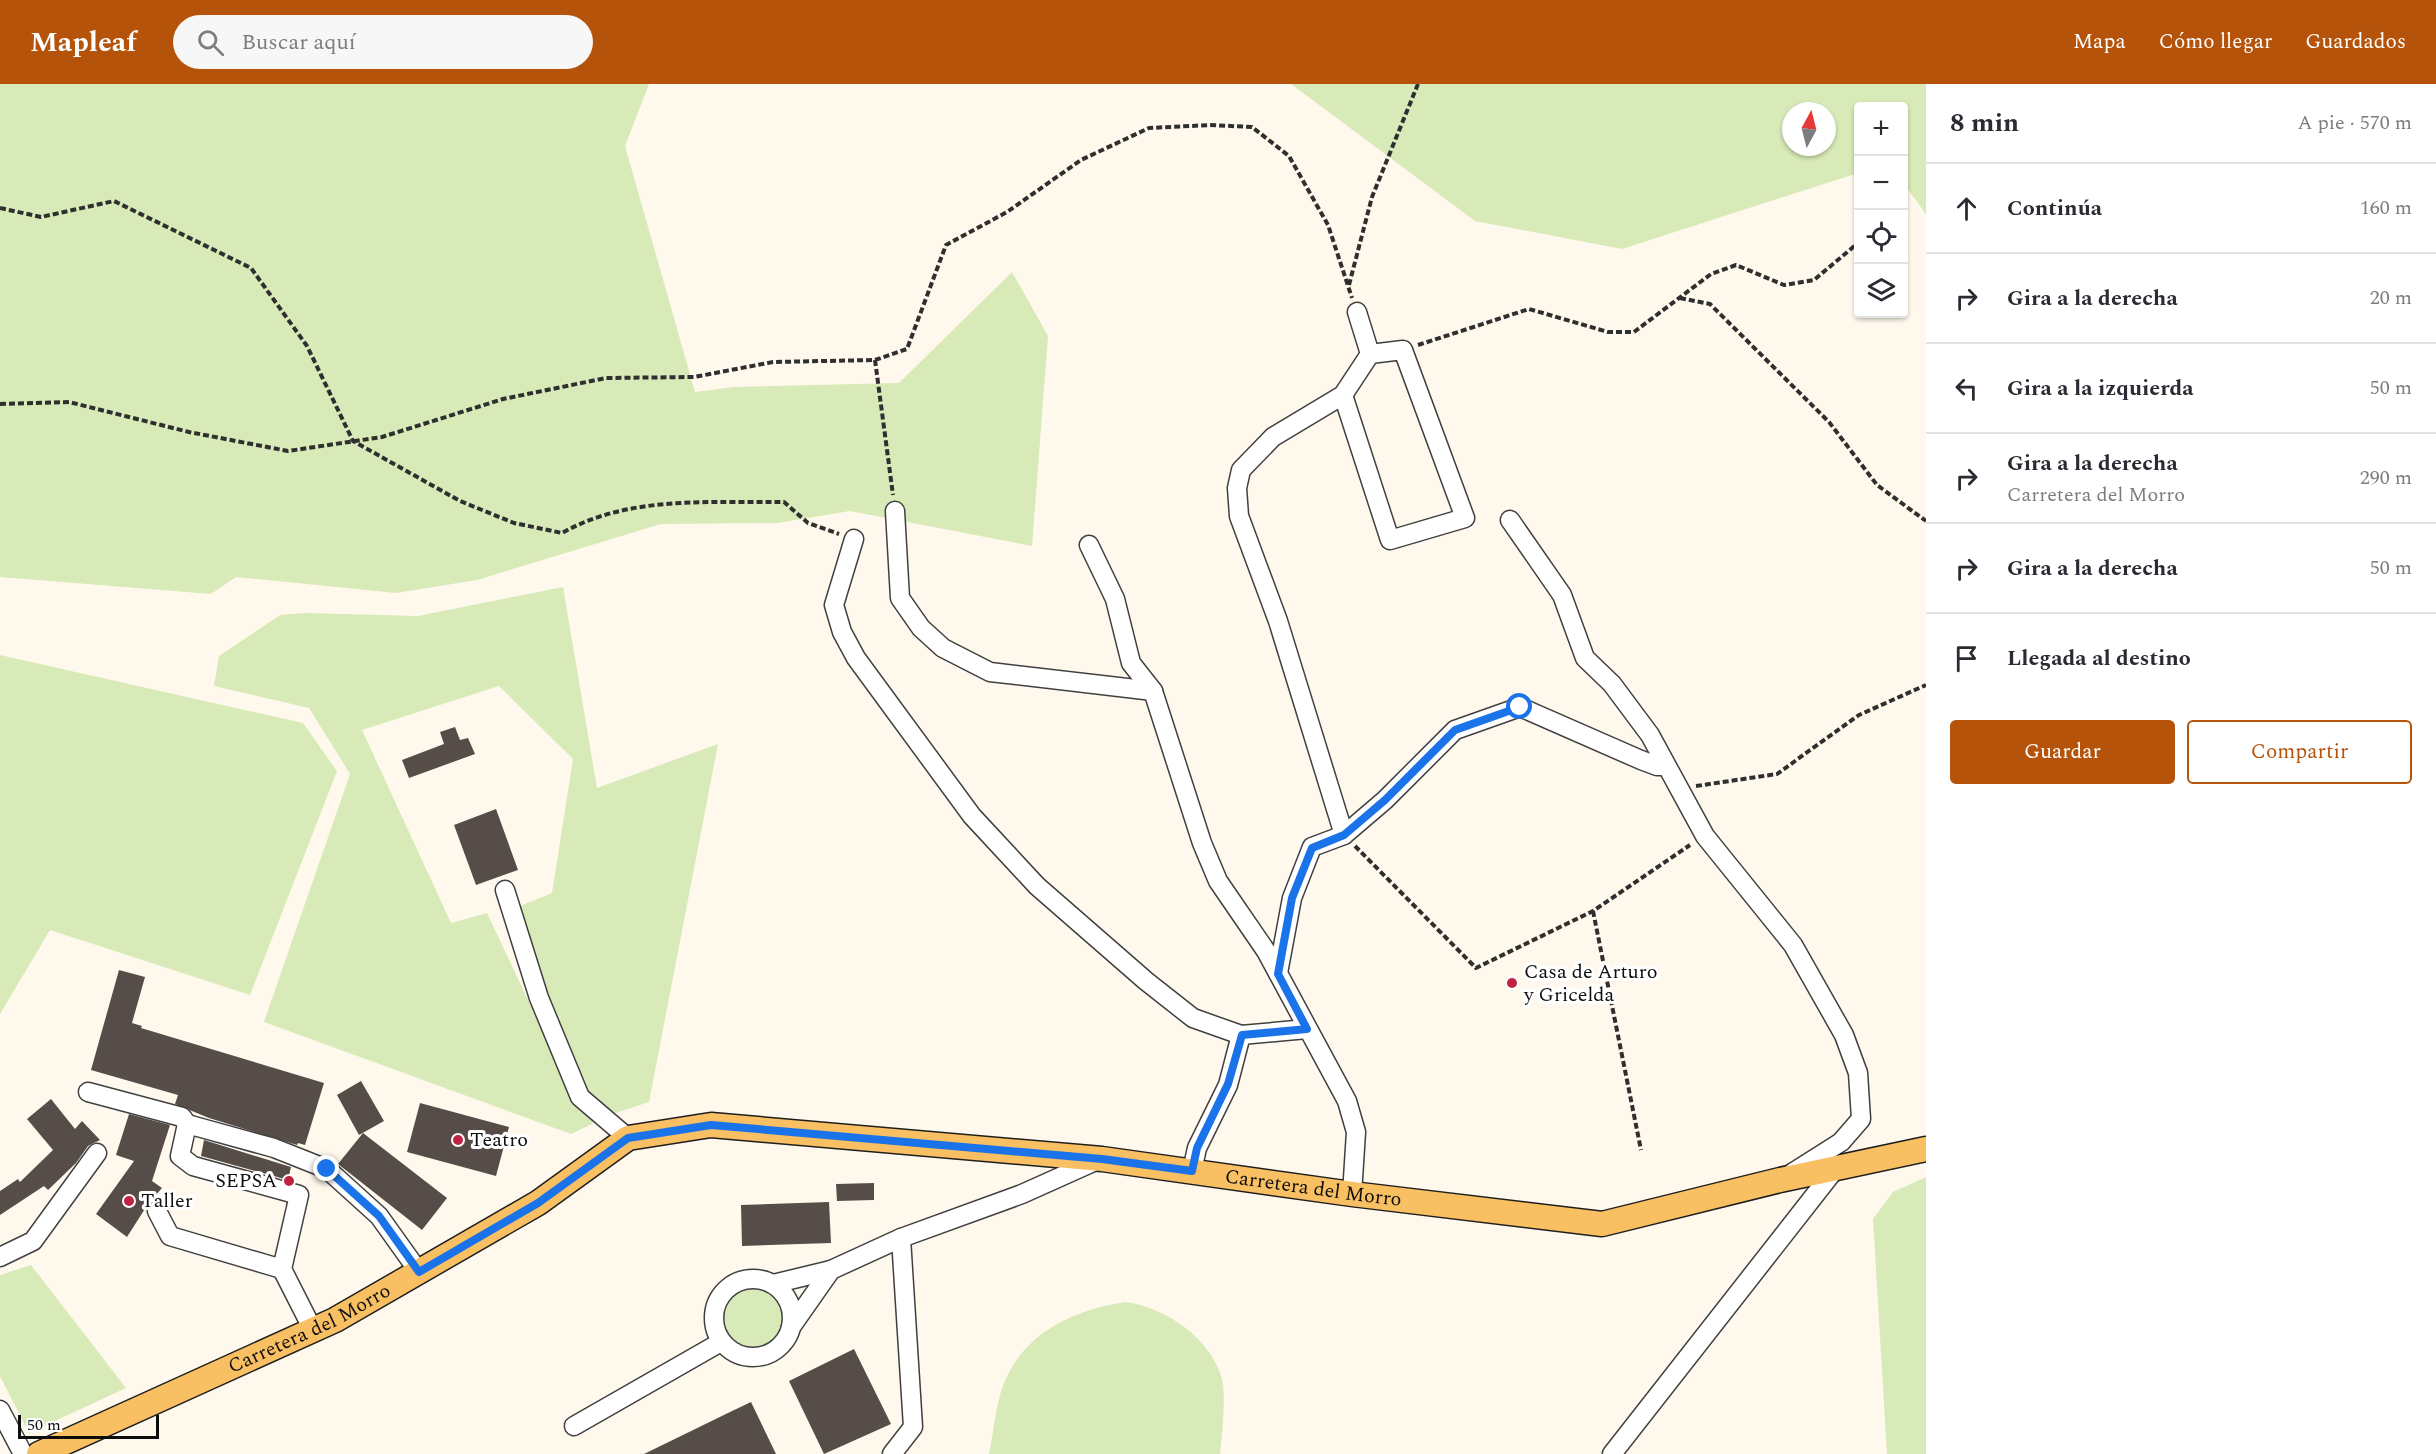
<!DOCTYPE html>
<html lang="es">
<head>
<meta charset="utf-8">
<style>
  :root { --surface:#fff; --page:#f7f7f7; --text:#2b2b33; --muted:#7c7c81; --line:#e1e1e2; --accent:#b45309 }
  body { margin:0; font-family:Spectral,serif; background:var(--page); color:var(--text) }
  .controls { position:absolute; right:18px; top:18px; display:grid; overflow:hidden; border-radius:6px; box-shadow:0 2px 4px #0004 }
  .controls button { width:54px; height:54px; display:grid; place-items:center; padding:0; border:0; border-bottom:2px solid var(--line); background:var(--surface); color:var(--text); font:30px sans-serif }
  .compass { position:absolute; left:1782px; top:18px; width:54px; height:54px; border-radius:50%; background:var(--surface); box-shadow:0 2px 4px #0004; rotate:7deg }
  .scale { position:absolute; left:18px; bottom:15px; width:141px; box-sizing:border-box; padding-left:6px; border:3px solid #0d0d0d; border-top:0; font-size:16px; line-height:21px; white-space:nowrap; color:#0d0d0d; -webkit-text-stroke:4px #fff; paint-order:stroke }
  .stop { position:absolute; width:18px; height:18px; margin:-14px; border:4px solid #1a73e8; border-radius:50%; background:#fff }
  .stop.end { background:#1a73e8; border-color:#fff; box-shadow:0 2px 6px #0008 }
  .list { margin:0; padding:0; list-style:none }
  h2 { display:flex; justify-content:space-between; align-items:center; height:78px; margin:0; padding:0 24px; font-size:26px }
  h2 small { font-size:20px; font-weight:400; color:var(--muted) }
  .list li { display:grid; grid-template-columns:39px 1fr auto; gap:18px; align-items:center; box-sizing:border-box; height:90px; padding:0 24px; border-top:2px solid var(--line) }
  .list b { display:block; font-size:22px; white-space:nowrap }
  .list p { margin:0; font-size:20px; white-space:nowrap; color:var(--muted) }
  .list em { font-size:20px; font-style:normal; color:var(--muted) }
  .actions { display:flex; gap:12px; padding:18px 24px }
  .actions a { flex:1; padding:14px 0; border:2px solid var(--accent); border-radius:6px; text-align:center; font-size:21px; color:var(--accent) }
  .actions .main { background:var(--accent); color:#fff }
  .icon { flex:none; width:33px; height:33px; fill:none; stroke:currentColor; stroke-width:2; stroke-linecap:round; stroke-linejoin:round }
  .map { position:relative; flex:none; width:1926px; height:1370px; overflow:hidden }
  header { display:flex; align-items:center; gap:36px; box-sizing:border-box; height:84px; padding:0 30px; background:var(--accent); color:#fff }
  header strong { font-size:28px }
  nav { display:flex; gap:33px; margin-inline-start:auto; font-size:21px }
  .search { width:420px; height:54px; background:var(--page); display:flex; align-items:center; gap:15px; box-sizing:border-box; padding:0 21px; border-radius:33px; color:var(--muted); font-size:22px }
  main { display:flex }
  aside { flex:1; background:var(--surface) }
  .map>svg:first-child { display:block }
</style>
</head>
<body>
<header>
<strong>Mapleaf</strong>
<div class="search"><svg class="icon" aria-label="search" viewBox="0 0 24 24"><circle cx="10" cy="10" r="6"/><path d="M15 15l6 6"/></svg>Buscar aquí</div>
<nav><a>Mapa</a><a>Cómo llegar</a><a>Guardados</a></nav>
</header>
<main>
<div class="map">
<svg width="1926" height="1370" viewBox="0 0 1926 1370">
  <rect width="100%" height="100%" fill="#fff9ed"/>
  <g fill="#d8eab7" fill-rule="evenodd">
    <polygon points="0,0 649,0 625,62 695,308 734,303 899,299 1012,188 1048,252 1032,462 850,427 777,439 661,440 477,496 396,509 236,493 211,510 0,493"/>
    <path d="M1291,0h635v130l-22,-30v-78h-46v67l-236,76 -147,-28zM1791,27h36v36h-36z"/>
    <polygon points="563,503 597,704 718,660 649,1018 607,1032 586,1011 539,889 520,822 552,809 573,675 499,602 362,646 451,839 487,829 569,1003 594,1034 592,1040 571,1050 264,938 350,690 309,624 214,602 219,572 280,531 306,529 418,532"/>
    <polygon points="0,571 303,639 337,687 250,911 50,846 0,930"/>
    <polygon points="1926,1093 1926,1370 1887,1370 1873,1135 1893,1108"/>
    <polygon points="31,1181 126,1304 29,1349 0,1292 0,1191"/>
    <circle cx="754" cy="1234" r="30"/>
    <path d="M1125,1218c40,5 86,36 97,77 4,14 0,59 -2,75h-231c4,-19 6,-40 11,-59 17,-59 69,-84 125,-93z"/>
  </g>
  <g fill="#564d49">
    <polygon points="455,643 460,656 468,654 475,670 409,694 402,676 444,660 440,648"/>
    <polygon points="496,725 518,786 476,801 454,741"/>
    <polygon points="119,886 145,893 132,939 142,942 141,944 324,999 305,1061 298,1059 297,1061 209,1034 175,1020 178,1011 91,986"/>
    <polygon points="361,997 384,1037 359,1051 337,1011"/>
    <polygon points="51,1015 75,1045 82,1037 100,1056 88,1062 76,1079 48,1106 44,1102 0,1131 0,1107 18,1095 20,1098 53,1066 27,1035"/>
    <polygon points="420,1019 509,1043 496,1092 407,1068"/>
    <polygon points="129,1030 170,1041 152,1097 162,1104 148,1120 127,1153 96,1130 134,1077 116,1071"/>
    <polygon points="363,1049 447,1114 422,1146 338,1080"/>
    <polygon points="204,1056 291,1083 288,1096 201,1072"/>
    <polygon points="874,1099 874,1116 837,1117 836,1100"/>
    <polygon points="829,1118 831,1159 742,1162 741,1121"/>
    <polygon points="854,1265 891,1340 824,1370 789,1297"/>
    <polygon points="751,1318 776,1370 644,1370 730,1328"/>
  </g>
  <g fill="none" stroke-linecap="round" stroke-linejoin="round">
    <g stroke="#404040" stroke-width="21">
      <g id="minor">
        <polyline points="1343,311 1390,456 1465,434 1403,266 1370,270"/>
        <polyline points="895,427 900,514 921,544 943,564 990,588 1153,607"/>
        <polyline points="1510,436 1562,511 1585,574 1612,600 1650,651 1705,752 1793,861 1844,951 1858,989 1861,1035 1841,1058 1792,1089"/>
        <polyline points="854,455 834,521 842,548 856,574 972,732 1037,802 1146,897 1193,934 1241,951"/>
        <polyline points="1089,461 1115,515 1131,579 1153,607 1202,759 1218,797 1266,867 1347,1017 1356,1048 1352,1110"/>
        <polyline points="1344,751 1278,537 1239,432 1237,404 1241,386 1273,353 1343,311 1370,270 1357,228"/>
        <polyline points="505,806 539,914 580,1013 628,1054"/>
        <polyline points="1278,889 1292,814 1312,763 1344,751 1385,716 1455,646 1520,623 1641,676 1657,682 1666,682"/>
        <polyline points="88,1008 182,1033 187,1040"/>
        <polyline points="1192,1087 1197,1064 1228,1001 1241,951 1307,945"/>
        <polyline points="157,1127 170,1152 282,1185 299,1111 193,1082 180,1072 187,1040 274,1064 327,1085 379,1132 419,1188"/>
        <polyline points="0,1173 33,1157 97,1069"/>
        <polyline points="282,1185 313,1246"/>
        <circle cx="753" cy="1234" r="39"/>
        <polyline points="773,1200 831,1186"/>
        <polyline points="791,1243 831,1186 901,1154"/>
        <polyline points="0,1326 23,1370"/>
        <polyline points="574,1342 721,1258"/>
        <polyline points="892,1370 913,1343 901,1154 1022,1110 1100,1075"/>
        <polyline points="1612,1370 1836,1084"/>
      </g>
    </g>
    <g stroke="#1e1e1e" stroke-width="27">
      <g id="major">
        <path id="s1" d="M39,1370l296,-134 203,-117 90,-65 83,-13 391,34 250,35 250,30 178,-44 146,-31"/>
      </g>
    </g>
    <g stroke="#2f2f2f" stroke-width="4" stroke-dasharray="6 3" stroke-linecap="butt">
      <path d="M0,124l41,9 73,-16 137,67 56,78 46,95 107,60 54,22 48,10c67,-38 148,-30 222,-31l24,21 31,11"/>
      <polyline points="1349,201 1372,113 1418,0"/>
      <polyline points="1680,214 1710,220 1829,338 1877,401 1926,437"/>
      <polyline points="1418,261 1529,225 1608,248 1634,248 1711,190 1736,181 1784,201 1814,196 1858,159"/>
      <polyline points="875,276 893,411"/>
      <polyline points="0,320 69,318 189,348 288,367 382,353 503,315 606,294 694,293 773,278 875,276 907,265 946,161 1007,128 1081,76 1149,44 1210,41 1252,43 1289,72 1328,141 1352,214"/>
      <polyline points="1696,702 1777,690 1859,631 1926,601"/>
      <polyline points="1355,762 1476,884 1593,827 1690,761"/>
      <polyline points="1593,827 1641,1066"/>
    </g>
    <use href="#minor" stroke="#fff" stroke-width="18"/>
    <use href="#major" stroke="#f9bf63" stroke-width="24"/>
  </g>
  <g fill="none" stroke-linecap="round" stroke-linejoin="round">
    <polyline stroke="#1a73e8" stroke-width="8" points="327,1085 379,1132 419,1188 538,1119 628,1054 711,1041 1102,1075 1192,1087 1197,1064 1228,1000 1242,951 1307,945 1278,890 1292,814 1312,764 1344,751 1385,716 1455,646 1520,623"/>
  </g>
  <g fill="#be2442" stroke="#fff" stroke-width="2">
    <circle cx="1512" cy="899" r="6"/>
    <circle cx="458" cy="1056" r="6"/>
    <circle cx="289" cy="1097" r="6"/>
    <circle cx="129" cy="1117" r="6"/>
  </g>
  <g text-anchor="middle" dominant-baseline="central" stroke-width="6" stroke-linejoin="round" paint-order="stroke">
    <g font-size="20" fill="#0d0d0d" stroke="#fff" text-anchor="start">
      <text x="1524" y="888">Casa de Arturo<tspan x="1524" dy="23">y Gricelda</tspan></text>
      <text x="470" y="1056">Teatro</text>
      <text x="277" y="1097" text-anchor="end">SEPSA</text>
      <text x="141" y="1117">Taller</text>
    </g>
    <g font-size="20" fill="#0d0d0d" stroke="#fff">
      <text stroke="none"><textPath href="#s1" startOffset="1360">Carretera del Morro</textPath></text>
      <text stroke="none"><textPath href="#s1" startOffset="298">Carretera del Morro</textPath></text>
    </g>
  </g>
</svg>
<div class="controls">
<button>+</button>
<button>−</button>
<button><svg class="icon" aria-label="locate" viewBox="0 0 24 24"><circle cx="12" cy="12" r="6"/><path d="M12 2v4M12 18v4M2 12h4M18 12h4"/></svg></button>
<button><svg class="icon" aria-label="layers" viewBox="0 0 24 24"><path d="M12 4l9 5-9 5-9-5zM3 14l9 5 9-5"/></svg></button>
</div>
<svg class="compass" viewBox="-18 -18 36 36"><path d="M0-13l5 13h-10z" fill="#e53935"/><path d="M0 13l5-13h-10z" fill="#7c7c81"/></svg>
<div class="scale">50 m</div>
<div class="stop" style="left:1520px;top:623px"></div>
<div class="stop end" style="left:327px;top:1085px"></div>
</div>
<aside>
<h2>8 min<small>A pie · 570 m</small></h2>
<ul class="list">
<li><svg class="icon" aria-label="ahead" viewBox="0 0 24 24"><path d="M12 20V5M6 11l6-6 6 6"/></svg><div><b>Continúa</b></div><em>160 m</em></li>
<li><svg class="icon" aria-label="right" viewBox="0 0 24 24"><path d="M7 20v-9h11M14 6l5 5-5 5"/></svg><div><b>Gira a la derecha</b></div><em>20 m</em></li>
<li><svg class="icon" aria-label="left" viewBox="0 0 24 24"><path d="M17 20v-9H6M10 6l-5 5 5 5"/></svg><div><b>Gira a la izquierda</b></div><em>50 m</em></li>
<li><svg class="icon" aria-label="right" viewBox="0 0 24 24"><path d="M7 20v-9h11M14 6l5 5-5 5"/></svg><div><b>Gira a la derecha</b><p>Carretera del Morro</p></div><em>290 m</em></li>
<li><svg class="icon" aria-label="right" viewBox="0 0 24 24"><path d="M7 20v-9h11M14 6l5 5-5 5"/></svg><div><b>Gira a la derecha</b></div><em>50 m</em></li>
<li><svg class="icon" aria-label="arrive" viewBox="0 0 24 24"><path d="M6 21V4h12l-3 4 3 4H6"/></svg><div><b>Llegada al destino</b></div></li>
</ul>
<div class="actions"><a class="main">Guardar</a><a>Compartir</a></div>
</aside>
</main>
</body>
</html>
